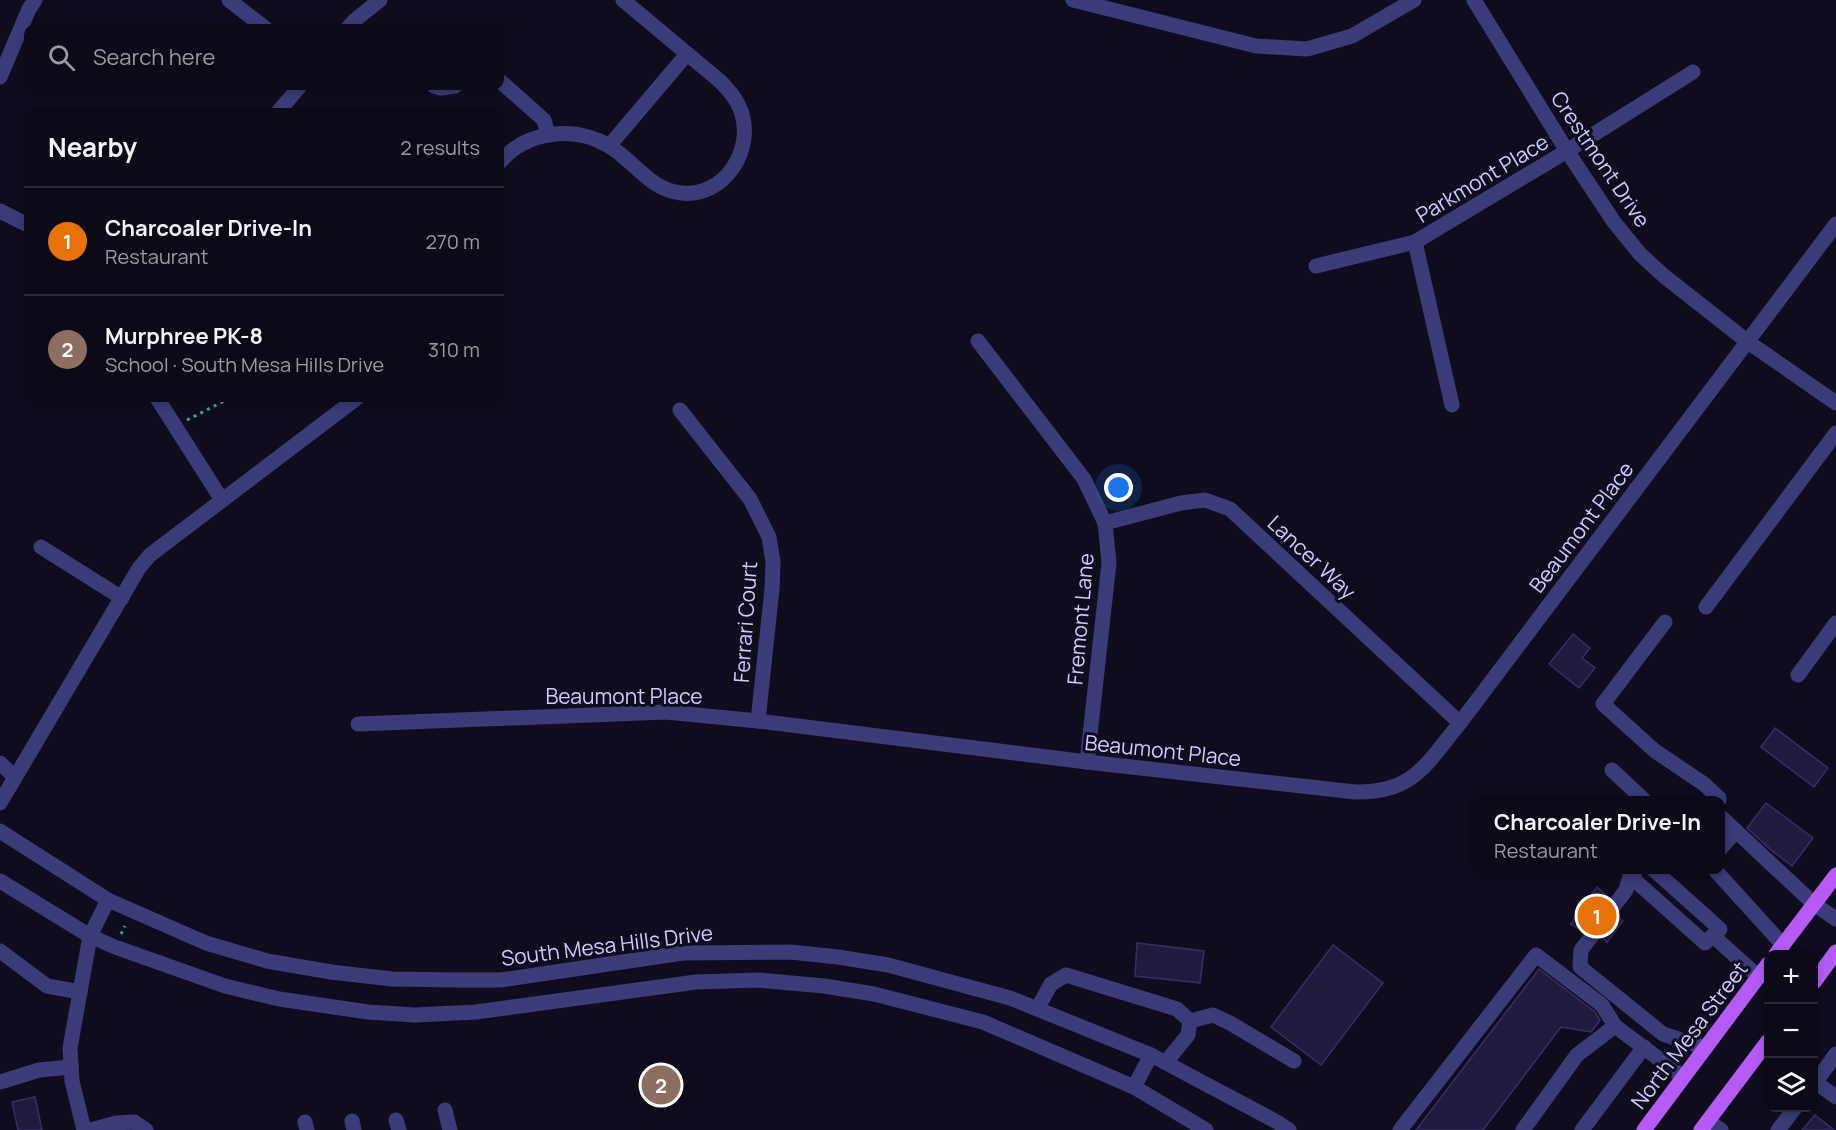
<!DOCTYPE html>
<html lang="en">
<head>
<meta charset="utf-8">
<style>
  :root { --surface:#0b0a16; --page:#14131f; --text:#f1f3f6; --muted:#9a9aa1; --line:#2b2b35; --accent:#0fd8e5 }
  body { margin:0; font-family:Manrope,sans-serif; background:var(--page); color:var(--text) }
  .controls { position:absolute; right:18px; bottom:18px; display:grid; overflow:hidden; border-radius:12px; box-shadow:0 3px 9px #0003 }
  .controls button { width:54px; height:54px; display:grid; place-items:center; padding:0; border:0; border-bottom:2px solid var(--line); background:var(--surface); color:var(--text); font:30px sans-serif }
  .you { position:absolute; left:1119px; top:488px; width:21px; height:21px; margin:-15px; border:4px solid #fff; border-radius:50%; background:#1a73e8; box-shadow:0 0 0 9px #1a73e833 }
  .badge { display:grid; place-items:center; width:39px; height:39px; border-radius:50%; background:var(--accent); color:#fff; font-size:20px; font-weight:700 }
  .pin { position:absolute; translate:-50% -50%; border:3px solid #fff; box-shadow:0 2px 6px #0006 }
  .popup { position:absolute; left:1470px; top:796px; width:255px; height:78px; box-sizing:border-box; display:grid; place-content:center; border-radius:12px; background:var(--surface); filter:drop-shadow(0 2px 4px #0005); font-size:20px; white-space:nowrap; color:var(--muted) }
  .popup b { font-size:22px; color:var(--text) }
  .popup::after { content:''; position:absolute; left:50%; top:100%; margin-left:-12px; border:12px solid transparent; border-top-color:var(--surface) }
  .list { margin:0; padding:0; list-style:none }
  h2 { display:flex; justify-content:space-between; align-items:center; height:78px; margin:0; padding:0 24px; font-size:26px }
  h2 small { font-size:20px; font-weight:400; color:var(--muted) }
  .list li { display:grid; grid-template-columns:39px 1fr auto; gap:18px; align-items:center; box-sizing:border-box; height:108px; padding:0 24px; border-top:2px solid var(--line) }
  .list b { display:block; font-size:22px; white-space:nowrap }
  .list p { margin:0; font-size:20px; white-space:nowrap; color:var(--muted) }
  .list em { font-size:20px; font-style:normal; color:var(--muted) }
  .icon { flex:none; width:33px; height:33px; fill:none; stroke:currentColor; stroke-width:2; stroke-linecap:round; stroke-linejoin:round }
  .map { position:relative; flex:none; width:1836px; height:1130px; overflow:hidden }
  .search { position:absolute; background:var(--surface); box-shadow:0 3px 9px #0003; left:24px; top:24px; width:480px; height:66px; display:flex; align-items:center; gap:15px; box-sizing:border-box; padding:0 21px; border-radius:12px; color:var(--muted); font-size:22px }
  .panel { position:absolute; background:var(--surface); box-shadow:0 3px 9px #0003; left:24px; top:108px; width:480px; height:294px; border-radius:12px }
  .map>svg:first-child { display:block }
</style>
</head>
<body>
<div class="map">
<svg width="1836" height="1130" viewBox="0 0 1836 1130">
  <rect width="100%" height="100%" fill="#0f0d1d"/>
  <g fill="#201a3c" stroke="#372e67" stroke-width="1.5">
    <polygon points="1573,634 1590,648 1582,658 1595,668 1579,688 1549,664"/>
    <polygon points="1775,728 1828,768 1814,787 1761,747"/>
    <polygon points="1766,803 1813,838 1792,866 1770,849 1747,828"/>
    <polygon points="1597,887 1608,897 1602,905 1601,915 1608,921 1618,917 1623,921 1607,942 1603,938 1604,929 1600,924 1592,923 1582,931 1571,924"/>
    <polygon points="1137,943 1204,951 1200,983 1135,976"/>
    <polygon points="1333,945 1383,983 1321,1065 1271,1027"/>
    <polygon points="1539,969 1595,1012 1600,1020 1592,1031 1591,1032 1561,1027 1483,1130 1416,1130"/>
    <polygon points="35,1097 42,1130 18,1130 12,1102"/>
    <polygon points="1815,1115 1834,1130 1802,1130"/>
  </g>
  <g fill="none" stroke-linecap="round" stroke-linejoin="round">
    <polyline stroke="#2c2a3e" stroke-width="15" stroke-dasharray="15 8" stroke-linecap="butt" points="1595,932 1610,911"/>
    <g stroke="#34a79c" stroke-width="3" stroke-dasharray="3 4.5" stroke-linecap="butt">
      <polyline points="187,420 230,398"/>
      <polyline points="121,934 125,926"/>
    </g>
    <g stroke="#3b3b79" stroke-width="15">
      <polyline points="229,0 265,28"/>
      <polyline points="1073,0 1256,46 1307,49 1352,36 1414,0"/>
      <polyline points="1474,0 1567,151 1614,222 1640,254 1664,276 1748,342 1836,403"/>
      <polyline points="348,28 355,20 380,0"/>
      <polyline points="0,77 29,9 35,0"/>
      <polyline points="500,81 544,120 548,134"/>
      <polyline points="434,86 441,88 455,86"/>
      <polyline points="278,112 300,86"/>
      <polyline points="609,146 687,54"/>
      <path d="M500,162c26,-31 74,-37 109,-16 24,14 41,44 72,47 43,5 74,-43 60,-82 -4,-12 -12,-20 -20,-29l-98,-82"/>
      <polyline points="0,211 28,225"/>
      <polyline points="1415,242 1452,405"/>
      <polyline points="1316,266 1415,242 1567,151 1693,72"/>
      <polyline points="978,341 1084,479 1105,523 1109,563 1087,762"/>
      <polyline points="157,398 222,500"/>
      <polyline points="680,410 750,499 769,537 773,562 772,589 758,721"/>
      <polyline points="1105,523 1181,503 1205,500 1230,509 1460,723"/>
      <polyline points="41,547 122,598"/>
      <polyline points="1706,607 1836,433"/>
      <polyline points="1665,622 1603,704 1655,751 1704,784 1719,798 1719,800"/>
      <polyline points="1798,675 1836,623"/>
      <path d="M358,724l308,-12 92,9 329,41 268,30c59,1 71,-28 105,-69l376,-499"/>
      <polyline points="0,763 15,777"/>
      <polyline points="1612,770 1644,800"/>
      <polyline points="0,803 139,568 150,555 357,398"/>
      <polyline points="1720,816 1814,904 1836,919"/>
      <polyline points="0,831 108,900 206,943 267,961 331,972 392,979 456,980 501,980 683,953 791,952 838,957 888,965 1010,998 1151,1055 1277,1122 1289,1130"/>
      <polyline points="1720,849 1736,831"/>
      <polyline points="1715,870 1783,945"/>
      <polyline points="1630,876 1705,943 1720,929 1654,870"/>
      <polyline points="0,881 90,936 115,947 225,986 279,999 368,1012 415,1015 476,1012 696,982 758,980 824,986 874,994 983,1022 1134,1087 1206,1130"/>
      <polyline points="1610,911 1626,890 1630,876 1635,872"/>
      <polyline points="1595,932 1581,950 1580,967 1663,1034 1706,1048"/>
      <polyline points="1713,936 1759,977"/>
      <polyline points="0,951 47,986 80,992"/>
      <polyline points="1037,1009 1051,984 1066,975 1177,1009 1190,1021 1188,1035 1166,1062"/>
      <polyline points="1190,1021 1213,1015 1230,1023 1294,1061"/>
      <polyline points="0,1082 39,1070 71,1067"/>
      <polyline points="1815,1082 1836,1097"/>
      <polyline points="1814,1084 1836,1054"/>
      <polyline points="1134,1087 1151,1055"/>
      <polyline points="445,1110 450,1130"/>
      <polyline points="396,1120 399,1130"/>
      <polyline points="352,1121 354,1130"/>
      <polyline points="1708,1121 1721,1130"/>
      <polyline points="305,1122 307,1130"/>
      <polyline points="84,1130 72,1081 70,1048 90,936 108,900"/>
      <polyline points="91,1130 116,1123 134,1122 146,1130"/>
      <polyline points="1400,1130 1536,955 1602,1005 1615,1026 1683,1077"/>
      <polyline points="1523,1130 1577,1055 1615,1026"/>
      <polyline points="1582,1130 1644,1047"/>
      <polyline points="1778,1130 1795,1108"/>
    </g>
    <g stroke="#b55af5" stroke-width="15">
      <polyline points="1776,954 1836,875"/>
      <polyline points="1814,982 1836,952"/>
      <polyline points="1644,1130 1768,964"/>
      <polyline points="1701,1130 1768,1041"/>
    </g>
  </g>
  <g text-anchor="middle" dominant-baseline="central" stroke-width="6" stroke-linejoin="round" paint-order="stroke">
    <g font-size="21" fill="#cfccfc" stroke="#0f0d1d">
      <text transform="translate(1601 159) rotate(56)">Crestmont Drive</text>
      <text transform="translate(1482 178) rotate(-31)">Parkmont Place</text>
      <text transform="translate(1581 527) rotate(-53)">Beaumont Place</text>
      <text transform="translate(1312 557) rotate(43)">Lancer Way</text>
      <text transform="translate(1080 619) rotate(-85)">Fremont Lane</text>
      <text transform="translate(745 622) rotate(-86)">Ferrari Court</text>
      <text x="624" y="696">Beaumont Place</text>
      <text transform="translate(1163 750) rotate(6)">Beaumont Place</text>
      <text transform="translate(607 945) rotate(-7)">South Mesa Hills Drive</text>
      <text transform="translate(1689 1035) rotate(-53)">North Mesa Street</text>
    </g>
  </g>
</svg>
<div class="controls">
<button>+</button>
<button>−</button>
<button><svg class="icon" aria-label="layers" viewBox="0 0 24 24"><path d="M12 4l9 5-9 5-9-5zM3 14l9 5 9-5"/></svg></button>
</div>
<div class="you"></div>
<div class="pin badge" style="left:1597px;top:916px;background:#e8710a">1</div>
<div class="popup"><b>Charcoaler Drive-In</b>Restaurant</div>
<div class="pin badge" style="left:661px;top:1085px;background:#8d6e63">2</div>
<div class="search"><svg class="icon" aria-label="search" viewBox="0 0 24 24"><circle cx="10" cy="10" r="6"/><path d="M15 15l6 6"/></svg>Search here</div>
<section class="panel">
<h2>Nearby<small>2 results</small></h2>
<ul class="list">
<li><span class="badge" style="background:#e8710a">1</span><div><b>Charcoaler Drive-In</b><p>Restaurant</p></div><em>270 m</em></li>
<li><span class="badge" style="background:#8d6e63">2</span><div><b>Murphree PK-8</b><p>School · South Mesa Hills Drive</p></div><em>310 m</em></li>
</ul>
</section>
</div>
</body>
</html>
